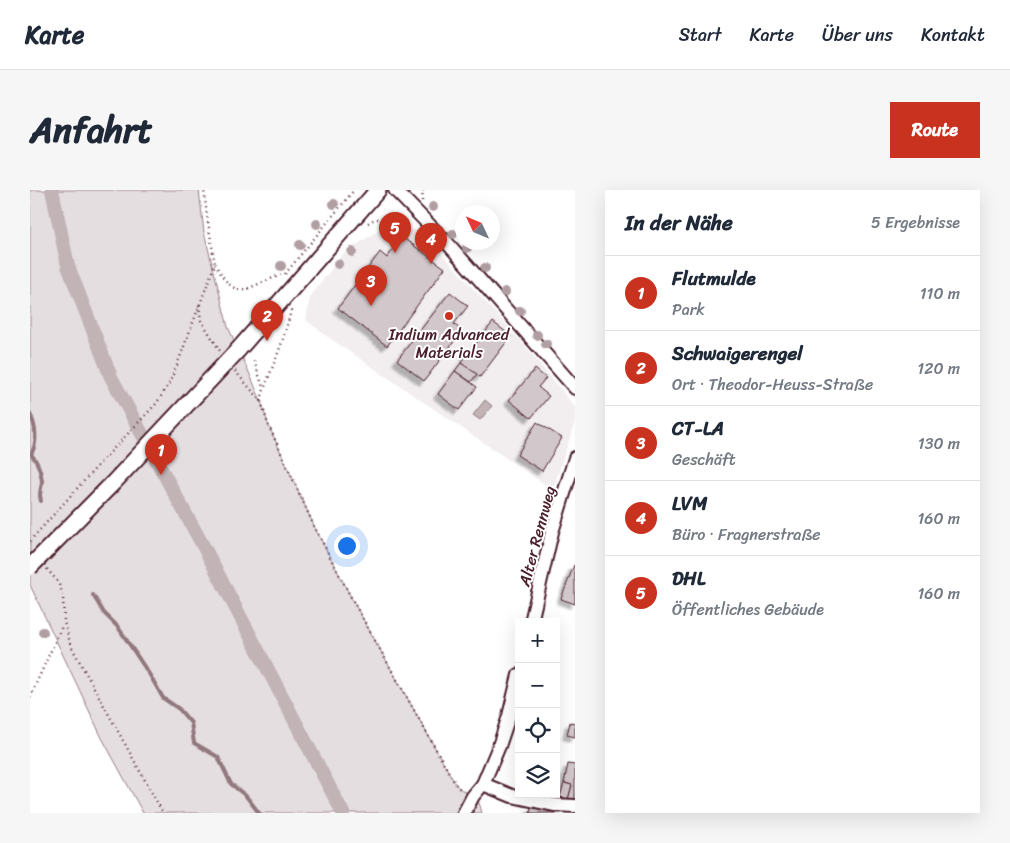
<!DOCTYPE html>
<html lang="de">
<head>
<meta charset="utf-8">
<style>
  :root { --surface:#fff; --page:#f6f6f7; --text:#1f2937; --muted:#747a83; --line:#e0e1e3; --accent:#c8321e }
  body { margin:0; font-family:Sriracha,sans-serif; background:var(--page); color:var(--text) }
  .controls { position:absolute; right:15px; bottom:15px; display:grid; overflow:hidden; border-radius:0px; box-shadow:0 5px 20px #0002 }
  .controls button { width:45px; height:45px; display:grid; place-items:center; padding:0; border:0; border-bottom:1px solid var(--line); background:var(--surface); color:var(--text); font:25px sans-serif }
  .compass { position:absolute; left:425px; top:15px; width:45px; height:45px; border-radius:50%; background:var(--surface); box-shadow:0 5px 20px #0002; rotate:314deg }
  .you { position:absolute; left:316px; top:355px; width:18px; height:18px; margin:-12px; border:4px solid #fff; border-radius:50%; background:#1a73e8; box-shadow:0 0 0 8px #1a73e833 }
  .badge { display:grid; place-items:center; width:32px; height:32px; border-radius:50%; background:var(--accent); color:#fff; font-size:16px; font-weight:700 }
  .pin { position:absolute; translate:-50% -41px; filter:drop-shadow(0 1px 2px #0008) }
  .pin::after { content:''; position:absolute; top:26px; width:18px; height:15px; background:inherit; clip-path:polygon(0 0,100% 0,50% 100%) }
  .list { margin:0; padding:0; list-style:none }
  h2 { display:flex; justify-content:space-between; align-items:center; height:65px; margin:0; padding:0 20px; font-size:21px }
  h2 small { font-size:16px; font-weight:400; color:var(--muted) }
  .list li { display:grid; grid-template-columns:32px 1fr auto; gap:15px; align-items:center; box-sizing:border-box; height:75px; padding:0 20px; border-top:1px solid var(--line) }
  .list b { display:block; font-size:19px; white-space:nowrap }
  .list p { margin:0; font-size:16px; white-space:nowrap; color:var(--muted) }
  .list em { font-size:16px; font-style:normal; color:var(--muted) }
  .icon { flex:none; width:28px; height:28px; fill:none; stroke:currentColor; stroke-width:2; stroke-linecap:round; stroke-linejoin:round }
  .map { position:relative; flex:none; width:545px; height:623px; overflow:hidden; border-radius:0px }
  header { display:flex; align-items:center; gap:30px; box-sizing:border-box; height:70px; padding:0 25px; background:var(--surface); border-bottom:1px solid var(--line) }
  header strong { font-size:24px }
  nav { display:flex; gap:28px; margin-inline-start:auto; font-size:18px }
  .intro { display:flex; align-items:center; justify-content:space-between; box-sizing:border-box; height:120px; padding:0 30px }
  h1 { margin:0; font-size:35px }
  .button { padding:12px 22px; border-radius:0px; background:var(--accent); color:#fff; font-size:18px; font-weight:700 }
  main { display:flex; gap:30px; padding:0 30px }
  aside { flex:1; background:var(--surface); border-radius:0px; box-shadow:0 5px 20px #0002 }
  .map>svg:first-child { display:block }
</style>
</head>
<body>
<header>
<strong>Karte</strong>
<nav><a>Start</a><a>Karte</a><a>Über uns</a><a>Kontakt</a></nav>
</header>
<div class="intro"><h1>Anfahrt</h1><a class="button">Route</a></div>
<main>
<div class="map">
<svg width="545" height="623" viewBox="0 0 545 623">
  <defs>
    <filter id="shadow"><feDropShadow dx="-4.5" dy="4.5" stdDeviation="1" flood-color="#0004"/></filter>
  </defs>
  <rect width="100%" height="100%" fill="#fff"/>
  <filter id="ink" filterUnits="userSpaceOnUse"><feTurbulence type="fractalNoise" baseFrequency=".02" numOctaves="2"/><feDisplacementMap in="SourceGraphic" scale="10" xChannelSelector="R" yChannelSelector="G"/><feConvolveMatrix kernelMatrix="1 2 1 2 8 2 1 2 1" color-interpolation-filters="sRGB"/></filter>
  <g filter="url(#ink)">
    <polygon fill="#f2eeef" points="373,37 394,44 492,152 545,217 545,232 523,300 295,145 276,130 280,107 313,64 349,40"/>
    <path fill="#e5dee0" stroke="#987e86" d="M0,0h169l5,42 24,95 20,43 13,31 7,23 46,102 40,77 102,182c14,14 21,5 26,28h-339l-41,-75 -72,-153z"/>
    <polygon fill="#c1b3b6" stroke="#91787e" points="455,210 462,216 450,230 443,225"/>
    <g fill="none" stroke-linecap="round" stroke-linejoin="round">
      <g stroke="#91787e" stroke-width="4">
        <path d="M0,224c6,12 8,29 1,40 6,7 10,17 11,27 0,8 -4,10 -1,20"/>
        <polyline points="63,405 74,423 88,437 121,487 133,508 149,519 161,533 164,553 188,567 201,594 216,606 229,623"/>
      </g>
      <polyline stroke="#c1b3b6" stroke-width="14" points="22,0 38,76 81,187 177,363 313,623"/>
    </g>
    <g fill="#d2c7cb" stroke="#4a1f2b" filter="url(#shadow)">
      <polygon points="372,47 415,78 357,156 308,118 350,62 357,68"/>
      <polygon points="420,102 438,116 424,134 432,141 394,191 367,170"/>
      <polygon points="463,132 481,146 450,187 431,173"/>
      <polygon points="431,173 447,184 441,192 425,181"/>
      <polygon points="505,179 516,188 508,197 519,206 501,228 479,210"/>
      <polygon points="425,181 447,197 429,220 408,204"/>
      <polygon points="507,232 532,248 512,281 487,265"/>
      <polygon points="544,375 545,375 545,414 531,409"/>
      <polygon points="540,532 545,533 545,547 537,545"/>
      <polygon points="538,574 545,575 545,611 538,609 542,595 534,593"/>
      <polygon points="534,593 542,595 538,609 530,607"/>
      <polygon points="501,617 531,622 531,623 500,623"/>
    </g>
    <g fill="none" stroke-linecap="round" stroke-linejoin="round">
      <g stroke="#4a1f2b" stroke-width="16">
        <g id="minor">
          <polyline points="365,0 420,56 545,198"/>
          <polyline points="501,432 522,342 545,268"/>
          <polyline points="453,594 482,606 524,615 545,616"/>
          <polyline points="434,623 443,606 453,594 469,556 479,526 489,485"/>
        </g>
      </g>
      <g stroke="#4a1f2b" stroke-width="19">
        <polyline id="major" points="208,160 348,0"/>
      </g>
      <g stroke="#4a1f2b" stroke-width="2.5" stroke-dasharray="1 4" stroke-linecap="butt">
        <polyline points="392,11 393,0"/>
        <polyline points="338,33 345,29 365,28 378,32 380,31"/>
        <path d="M185,74c5,8 12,22 22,25 4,1 9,0 12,-1l36,-15"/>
        <polyline points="255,84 324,0"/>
        <polyline points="169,115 171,130 190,161"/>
        <polyline points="224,171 233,197"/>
        <polyline points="205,181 231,211 238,234 284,336 324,413 426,595 432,601"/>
        <path d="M231,211c2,-11 6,-19 10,-30 8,-19 15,-40 20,-61"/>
        <polyline points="0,351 70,273 126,214 139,194 147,175 185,74 177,26 174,0"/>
        <polyline points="17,379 28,392 33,405 34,432 41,456 133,623"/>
        <polyline points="0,507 33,434"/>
      </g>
      <use href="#minor" stroke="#fff" stroke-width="12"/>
      <use href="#major" stroke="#fff" stroke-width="15"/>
      <g stroke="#4a1f2b" stroke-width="19" stroke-linecap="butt">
        <polyline id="major-bridge" points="0,377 83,293 208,160"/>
      </g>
      <use href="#major-bridge" stroke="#fff" stroke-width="15"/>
    </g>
    <g fill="#b19ea3">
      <circle cx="304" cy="14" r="5"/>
      <circle cx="403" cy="17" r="5"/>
      <circle cx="287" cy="34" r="5"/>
      <circle cx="423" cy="44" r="5"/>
      <circle cx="270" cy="55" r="5"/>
      <circle cx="437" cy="58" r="5"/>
      <circle cx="322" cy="62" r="5"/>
      <circle cx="308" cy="74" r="5"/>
      <circle cx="251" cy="76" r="5"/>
      <circle cx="455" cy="78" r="5"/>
      <circle cx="475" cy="102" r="5"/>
      <circle cx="490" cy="121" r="5"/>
      <circle cx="507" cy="145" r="5"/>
      <circle cx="516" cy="154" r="5"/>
      <circle cx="13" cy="442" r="5"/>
    </g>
  </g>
  <circle fill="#c8321e" stroke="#fff" stroke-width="2" cx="419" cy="126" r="5"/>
  <g text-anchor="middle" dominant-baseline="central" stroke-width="4" stroke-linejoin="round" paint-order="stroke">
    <g font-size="16" fill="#4a1f2b" stroke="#fff">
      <text x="419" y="144">Indium Advanced<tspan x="419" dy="18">Materials</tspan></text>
    </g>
    <g font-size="16" fill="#4a1f2b" stroke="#fff">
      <text transform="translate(507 346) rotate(-75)">Alter Rennweg</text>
    </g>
  </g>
</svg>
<div class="controls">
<button>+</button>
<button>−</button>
<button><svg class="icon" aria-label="locate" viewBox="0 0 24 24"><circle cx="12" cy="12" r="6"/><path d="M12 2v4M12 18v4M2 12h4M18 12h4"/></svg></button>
<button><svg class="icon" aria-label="layers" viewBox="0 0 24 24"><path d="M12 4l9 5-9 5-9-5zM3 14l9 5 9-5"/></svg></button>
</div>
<svg class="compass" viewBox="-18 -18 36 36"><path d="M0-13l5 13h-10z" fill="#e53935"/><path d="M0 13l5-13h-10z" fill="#747a83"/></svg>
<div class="you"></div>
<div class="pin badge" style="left:131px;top:285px">1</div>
<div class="pin badge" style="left:237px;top:151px">2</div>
<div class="pin badge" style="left:341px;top:116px">3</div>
<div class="pin badge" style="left:401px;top:74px">4</div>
<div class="pin badge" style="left:365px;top:63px">5</div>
</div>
<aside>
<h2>In der Nähe<small>5 Ergebnisse</small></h2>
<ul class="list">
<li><span class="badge">1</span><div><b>Flutmulde</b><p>Park</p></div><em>110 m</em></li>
<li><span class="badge">2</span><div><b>Schwaigerengel</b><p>Ort · Theodor-Heuss-Straße</p></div><em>120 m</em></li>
<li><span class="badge">3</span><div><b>CT-LA</b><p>Geschäft</p></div><em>130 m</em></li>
<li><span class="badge">4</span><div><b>LVM</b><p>Büro · Fragnerstraße</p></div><em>160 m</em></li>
<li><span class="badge">5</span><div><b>DHL</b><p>Öffentliches Gebäude</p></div><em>160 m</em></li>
</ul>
</aside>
</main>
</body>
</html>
